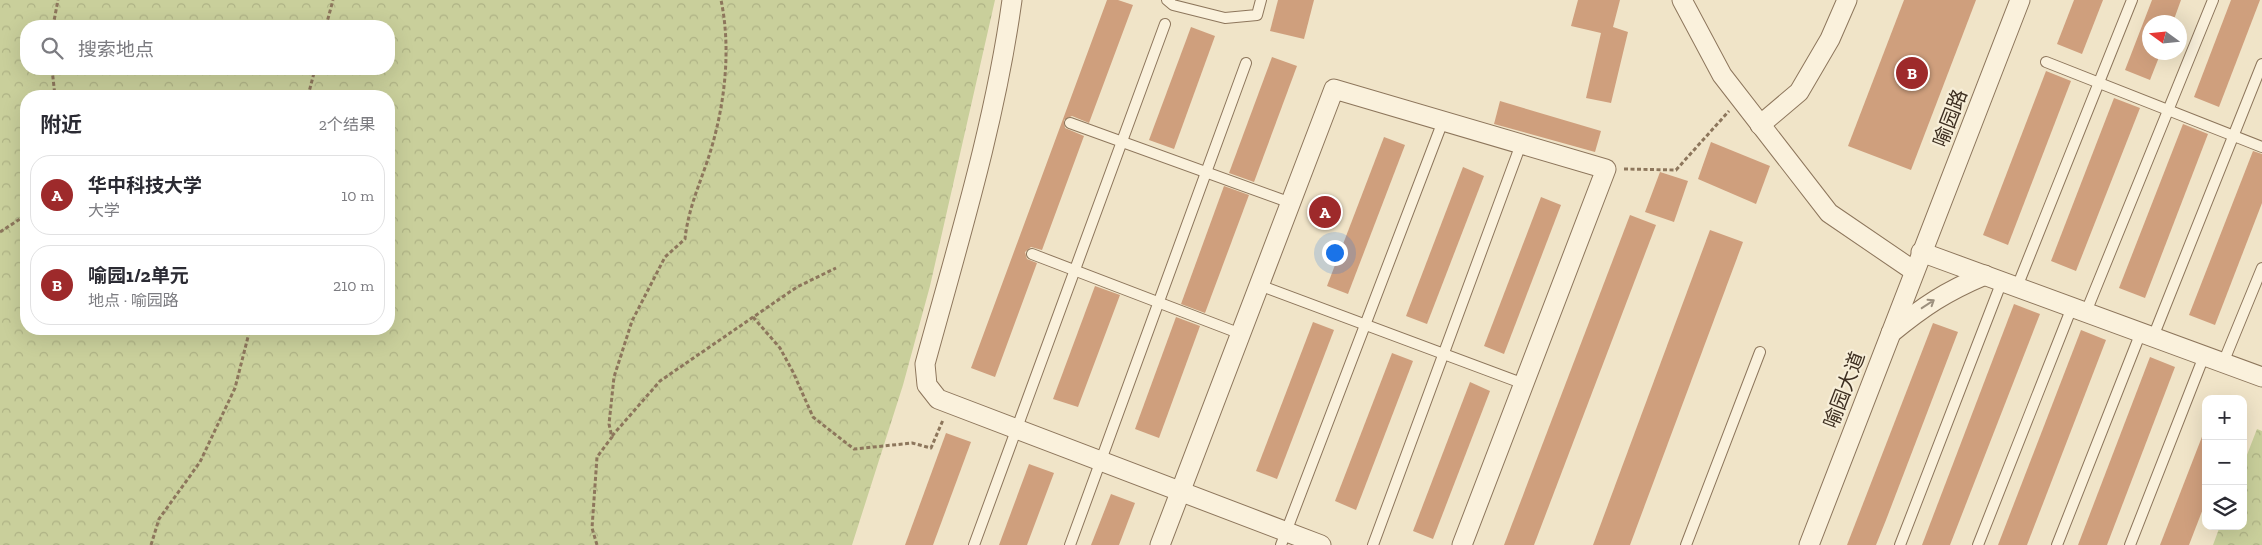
<!DOCTYPE html>
<html lang="zh">
<head>
<meta charset="utf-8">
<style>
  :root { --surface:#fff; --page:#f7f7f7; --text:#2b2b33; --muted:#7c7c81; --line:#e1e1e2; --accent:#9e2a2b }
  body { margin:0; font-family:"Zilla Slab","Noto Sans SC",serif; background:var(--page); color:var(--text) }
  .controls { position:absolute; right:15px; bottom:15px; display:grid; overflow:hidden; border-radius:10px; box-shadow:0 5px 20px #0002 }
  .controls button { width:45px; height:45px; display:grid; place-items:center; padding:0; border:0; border-bottom:1px solid var(--line); background:var(--surface); color:var(--text); font:25px sans-serif }
  .compass { position:absolute; left:2142px; top:15px; width:45px; height:45px; border-radius:50%; background:var(--surface); box-shadow:0 5px 20px #0002; rotate:285deg }
  .you { position:absolute; left:1334px; top:252px; width:18px; height:18px; margin:-12px; border:4px solid #fff; border-radius:50%; background:#1a73e8; box-shadow:0 0 0 8px #1a73e833 }
  .badge { display:grid; place-items:center; width:32px; height:32px; border-radius:50%; background:var(--accent); color:#fff; font-size:16px; font-weight:700 }
  .pin { position:absolute; translate:-50% -50%; border:2px solid #fff; box-shadow:0 1px 5px #0006 }
  .list { margin:0; padding:0; list-style:none }
  h2 { display:flex; justify-content:space-between; align-items:center; height:65px; margin:0; padding:0 20px; font-size:21px }
  h2 small { font-size:16px; font-weight:400; color:var(--muted) }
  .list li { display:grid; grid-template-columns:32px 1fr auto; gap:15px; align-items:center; box-sizing:border-box; height:80px; margin:0 10px 10px; padding:0 10px; border:1px solid var(--line); border-radius:20px }
  .list b { display:block; font-size:19px; white-space:nowrap }
  .list p { margin:0; font-size:16px; white-space:nowrap; color:var(--muted) }
  .list em { font-size:16px; font-style:normal; color:var(--muted) }
  .icon { flex:none; width:28px; height:28px; fill:none; stroke:currentColor; stroke-width:2; stroke-linecap:round; stroke-linejoin:round }
  .map { position:relative; flex:none; width:2262px; height:545px; overflow:hidden }
  .search { position:absolute; background:var(--surface); box-shadow:0 5px 20px #0002; left:20px; top:20px; width:375px; height:55px; display:flex; align-items:center; gap:12px; box-sizing:border-box; padding:0 18px; border-radius:20px; color:var(--muted); font-size:19px }
  .panel { position:absolute; background:var(--surface); box-shadow:0 5px 20px #0002; left:20px; top:90px; width:375px; height:245px; border-radius:20px }
  .map>svg:first-child { display:block }
</style>
</head>
<body>
<div class="map">
<svg width="2262" height="545" viewBox="0 0 2262 545">
  <defs>
    <pattern id="forest-crowns" width="20" height="18" patternUnits="userSpaceOnUse" patternTransform="scale(1.25)"><rect width="20" height="18" fill="#c9cf9b"/><path d="M2 6a3 3 0 1 1 6 0M12 15a3 3 0 1 1 6 0" fill="none" stroke="#aeb285"/></pattern>
  </defs>
  <rect width="100%" height="100%" fill="#f0e4c8"/>
  <g fill="url(#forest-crowns)" fill-rule="evenodd">
    <path d="M0,0h995l-65,286 -27,99 -51,160h-852zM26,26h363v43h-363zM26,96h363v233h-363z"/>
    <polygon points="2257,429 2262,431 2262,545 2213,545 2220,526 2243,526 2243,465"/>
  </g>
  <g fill="#cf9f7d">
    <polygon points="1107,0 1118,0 1133,5 1089,123 1072,116 1064,120 1065,128 1084,136 1042,250 1031,247 1025,252 1027,259 1037,263 995,377 971,368"/>
    <polygon points="1278,0 1314,0 1304,39 1270,31"/>
    <polygon points="1578,0 1620,0 1613,27 1628,32 1611,103 1586,98 1601,33 1571,26"/>
    <polygon points="1904,0 1976,0 1911,170 1848,146"/>
    <polygon points="2074,0 2103,0 2082,54 2057,44"/>
    <polygon points="2152,0 2181,0 2173,22 2150,22 2150,52 2161,52 2150,80 2125,70"/>
    <polygon points="2231,0 2260,0 2219,107 2194,97"/>
    <polygon points="1191,27 1215,36 1174,149 1149,140"/>
    <polygon points="1272,57 1297,66 1254,182 1229,173"/>
    <polygon points="2046,71 2071,81 2008,245 1983,235"/>
    <polygon points="2114,98 2140,108 2076,271 2051,261"/>
    <polygon points="1500,101 1601,131 1595,152 1494,124"/>
    <polygon points="2183,124 2208,134 2145,298 2119,288"/>
    <polygon points="1384,137 1405,145 1348,294 1327,286"/>
    <polygon points="1711,142 1770,166 1756,204 1698,179"/>
    <polygon points="2253,151 2262,154 2262,203 2215,325 2189,315"/>
    <polygon points="1463,167 1484,176 1427,324 1406,316"/>
    <polygon points="1660,172 1688,181 1674,222 1645,212"/>
    <polygon points="1224,186 1249,195 1205,313 1181,304"/>
    <polygon points="1541,197 1561,205 1504,354 1484,346"/>
    <polygon points="1630,215 1656,225 1534,545 1504,545"/>
    <polygon points="1710,230 1743,242 1630,545 1593,545"/>
    <polygon points="1095,286 1120,295 1078,407 1053,399"/>
    <polygon points="2014,304 2040,314 1950,545 1922,545"/>
    <polygon points="1176,317 1200,326 1159,438 1135,429"/>
    <polygon points="1313,322 1334,330 1277,479 1256,471"/>
    <polygon points="1933,323 1958,332 1886,520 1876,545 1847,545"/>
    <polygon points="2081,330 2106,340 2027,545 1998,545"/>
    <polygon points="1392,353 1413,361 1356,510 1335,501"/>
    <polygon points="2150,357 2175,367 2107,545 2078,545"/>
    <polygon points="1470,382 1490,391 1433,539 1413,531"/>
    <polygon points="2205,429 2206,501 2189,545 2160,545"/>
    <polygon points="946,433 971,442 933,545 905,545"/>
    <polygon points="1029,464 1054,473 1027,545 999,545"/>
    <polygon points="1111,494 1135,503 1119,545 1091,545"/>
  </g>
  <g fill="none" stroke-linecap="round" stroke-linejoin="round">
    <g stroke="#8d765c" stroke-width="12">
      <g id="lane">
        <polyline points="1167,0 1173,5 1225,18 1257,15 1261,0"/>
        <polyline points="2046,62 2262,147"/>
        <polyline points="1070,123 1291,203"/>
        <polyline points="1032,254 1241,334"/>
        <polyline points="1259,285 1524,384"/>
        <polyline points="2017,287 2132,0"/>
        <polyline points="2086,312 2213,0"/>
        <polyline points="2153,337 2262,64"/>
        <polyline points="2223,363 2262,268"/>
        <polyline points="974,545 1165,24"/>
        <polyline points="1070,545 1246,63"/>
        <polyline points="1281,545 1443,121"/>
        <polyline points="1373,545 1521,144"/>
        <polyline points="1686,545 1760,352"/>
        <polyline points="1900,545 2002,281"/>
        <polyline points="1978,545 2072,307"/>
        <polyline points="2057,545 2141,332"/>
        <polyline points="2130,545 2204,356"/>
      </g>
    </g>
    <g stroke="#8d765c" stroke-width="21">
      <g id="street">
        <path d="M1012,0c-17,124 -54,243 -87,364l2,21 11,14 383,146"/>
        <polyline points="1682,0 1722,75 1829,213 1914,271"/>
        <polyline points="1760,125 1799,92 1830,39 1847,0"/>
        <polyline points="1921,252 2262,377"/>
        <path d="M1891,333c33,-27 54,-41 94,-58"/>
        <polyline points="1160,545 1334,89 1606,169 1462,545"/>
        <polyline points="1809,545 2020,0"/>
      </g>
    </g>
    <g stroke="#8d765c" stroke-width="3" stroke-dasharray="4 2.5" stroke-linecap="butt">
      <polyline points="53,26 58,0"/>
      <polyline points="326,26 333,0"/>
      <polyline points="52,69 55,96"/>
      <polyline points="308,96 315,69"/>
      <polyline points="1624,169 1676,170 1729,111"/>
      <polyline points="0,232 26,215"/>
      <polyline points="753,317 780,348 793,372 813,417 854,449 912,443 931,448 943,420"/>
      <polyline points="612,436 660,381 797,287 836,268"/>
      <polyline points="151,545 159,519 200,462 235,388 250,329"/>
      <path d="M597,545l-5,-17 5,-71 15,-20 -3,-13 5,-47 18,-56 33,-64 20,-18c3,-28 13,-51 22,-77 17,-50 25,-110 14,-162"/>
    </g>
    <use href="#lane" stroke="#faf1dc" stroke-width="10"/>
    <use href="#street" stroke="#faf1dc" stroke-width="19"/>
  </g>
  <defs><path id="oneway-shaft" d="M-6 0H5M1.5-3L5.5 0L1.5 3" fill="none" stroke-width="1.6" stroke-linecap="round" stroke-linejoin="round" transform="scale(1.25)"/></defs>
  <use stroke="#9c907e" href="#oneway-shaft" transform="translate(1928 304) rotate(-33)"/>
  <g text-anchor="middle" dominant-baseline="central" stroke-width="4.5" stroke-linejoin="round" paint-order="stroke">
    <g font-size="20" fill="#3d2e20" stroke="#f7eed8">
      <text transform="translate(1950 118) rotate(-69)">喻园路</text>
      <text transform="translate(1844 390) rotate(-69)">喻园大道</text>
    </g>
  </g>
</svg>
<div class="controls">
<button>+</button>
<button>−</button>
<button><svg class="icon" aria-label="layers" viewBox="0 0 24 24"><path d="M12 4l9 5-9 5-9-5zM3 14l9 5 9-5"/></svg></button>
</div>
<svg class="compass" viewBox="-18 -18 36 36"><path d="M0-13l5 13h-10z" fill="#e53935"/><path d="M0 13l5-13h-10z" fill="#7c7c81"/></svg>
<div class="you"></div>
<div class="pin badge" style="left:1325px;top:212px">A</div>
<div class="pin badge" style="left:1912px;top:73px">B</div>
<div class="search"><svg class="icon" aria-label="search" viewBox="0 0 24 24"><circle cx="10" cy="10" r="6"/><path d="M15 15l6 6"/></svg>搜索地点</div>
<section class="panel">
<h2>附近<small>2个结果</small></h2>
<ul class="list">
<li><span class="badge">A</span><div><b>华中科技大学</b><p>大学</p></div><em>10 m</em></li>
<li><span class="badge">B</span><div><b>喻园1/2单元</b><p>地点 · 喻园路</p></div><em>210 m</em></li>
</ul>
</section>
</div>
</body>
</html>
